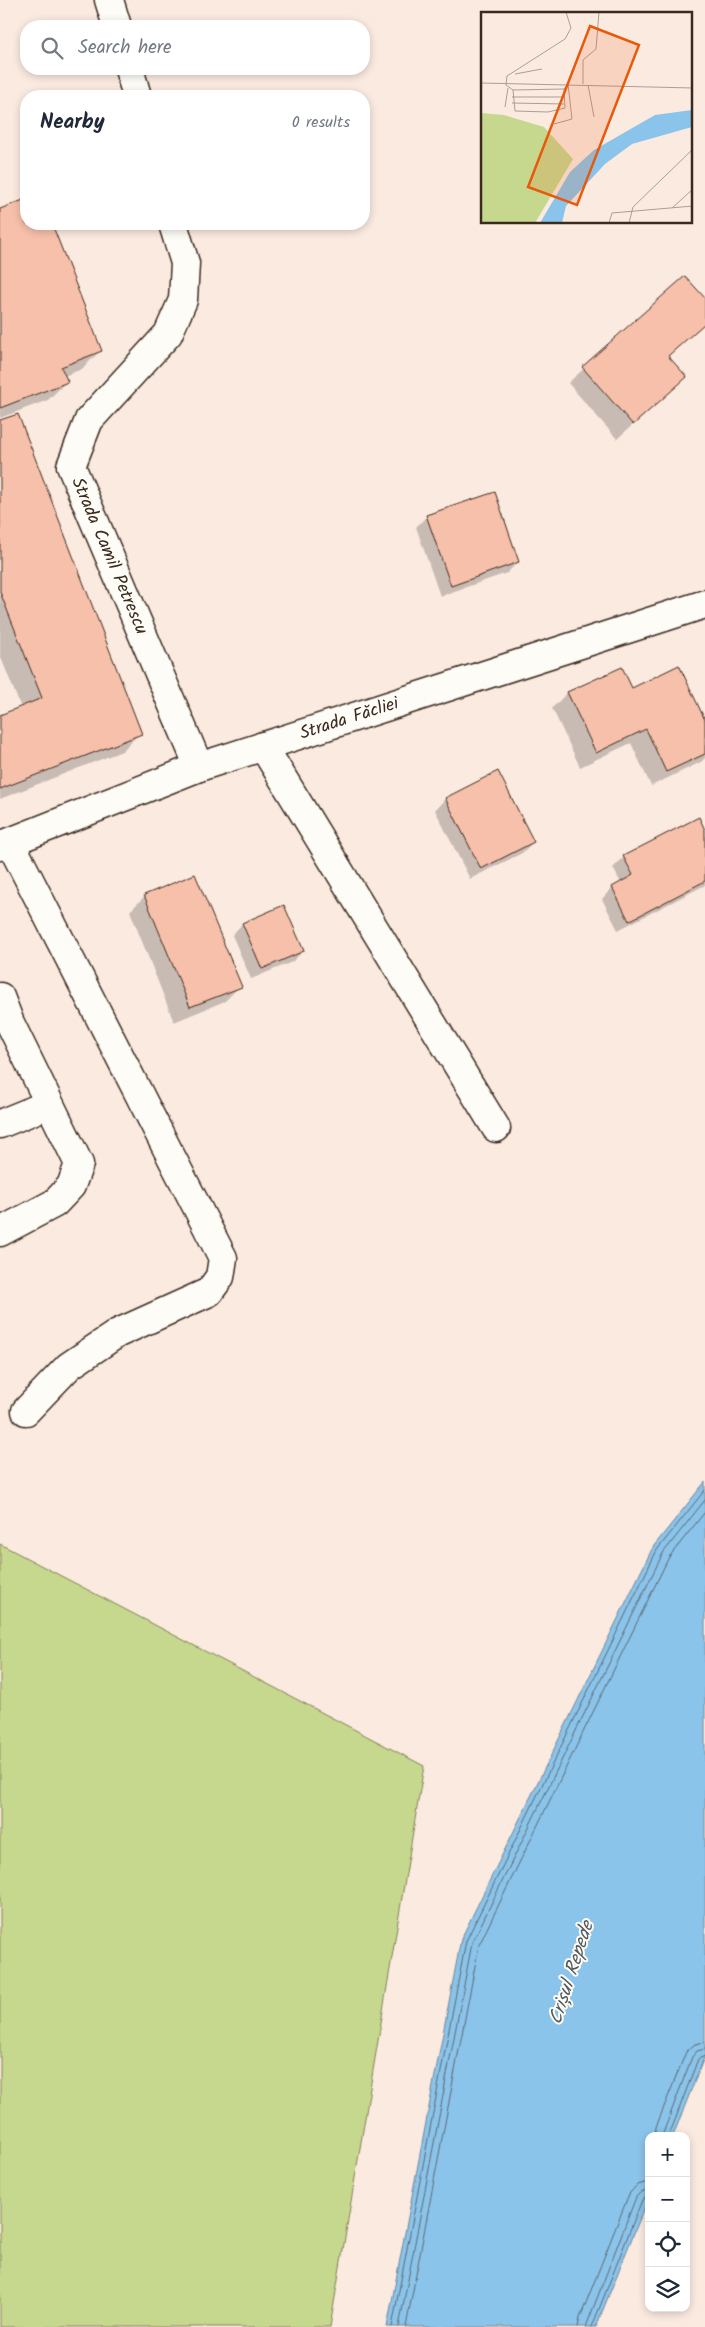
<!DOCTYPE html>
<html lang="en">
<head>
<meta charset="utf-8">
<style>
  :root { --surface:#fff; --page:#f2f2f3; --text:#1f2937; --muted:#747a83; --line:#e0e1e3 }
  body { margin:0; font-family:Kalam,sans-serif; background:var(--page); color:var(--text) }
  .controls { position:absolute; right:15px; bottom:15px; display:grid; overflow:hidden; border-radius:10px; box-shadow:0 2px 8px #0003 }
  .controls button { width:45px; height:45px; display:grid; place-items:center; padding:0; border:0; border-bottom:1px solid var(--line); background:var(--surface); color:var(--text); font:25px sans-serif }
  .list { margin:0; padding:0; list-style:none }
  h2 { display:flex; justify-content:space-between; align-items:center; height:65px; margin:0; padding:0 20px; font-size:21px }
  h2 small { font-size:16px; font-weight:400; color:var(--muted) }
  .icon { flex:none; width:28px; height:28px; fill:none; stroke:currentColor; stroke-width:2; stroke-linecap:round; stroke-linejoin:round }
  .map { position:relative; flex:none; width:705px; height:2327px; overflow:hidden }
  .search { position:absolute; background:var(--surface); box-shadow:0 2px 8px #0003; left:20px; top:20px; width:350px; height:55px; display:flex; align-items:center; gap:12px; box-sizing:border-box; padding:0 18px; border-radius:20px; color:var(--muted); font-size:19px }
  .panel { position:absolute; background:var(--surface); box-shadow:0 2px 8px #0003; left:20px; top:90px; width:350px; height:140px; border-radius:20px }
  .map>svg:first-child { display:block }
</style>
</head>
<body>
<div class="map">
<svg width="705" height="2327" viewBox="0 0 705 2327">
  <rect width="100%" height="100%" fill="#fbeae0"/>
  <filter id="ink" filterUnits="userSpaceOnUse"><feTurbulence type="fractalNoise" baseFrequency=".02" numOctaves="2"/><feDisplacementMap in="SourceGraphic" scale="10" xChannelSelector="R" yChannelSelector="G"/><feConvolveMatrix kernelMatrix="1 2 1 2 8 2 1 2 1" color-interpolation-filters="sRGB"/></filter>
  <g filter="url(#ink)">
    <polygon fill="#c6d88d" stroke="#808156" points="0,1544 424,1766 330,2327 0,2327"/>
    <polygon fill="#8bc4ea" stroke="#6b8698" points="705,1482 705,2055 673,2136 649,2136 649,2196 596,2327 387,2327 461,1939 653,1547"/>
    <g fill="#0003">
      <polygon points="26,200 26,224 51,224 100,351 82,369 64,376 66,382 48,400 0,418 0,210"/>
      <polygon points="685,277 705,300 705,323 668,356 686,377 617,439 568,383"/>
      <polygon points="0,422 140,733 122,751 0,799 0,717 21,708 0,655"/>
      <polygon points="427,516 518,562 507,573 440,596 416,527"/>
      <polygon points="621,668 631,689 705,723 705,758 701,762 651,786 631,743 580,767 552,708 567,693"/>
      <polygon points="445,799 533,842 522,853 470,879 435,810"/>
      <polygon points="705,833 705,885 618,930 602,899 612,888 621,883 613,868 624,857"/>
      <polygon points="145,896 240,986 225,1001 174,1022 130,911"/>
      <polygon points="242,924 303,951 292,962 251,979 232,935"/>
    </g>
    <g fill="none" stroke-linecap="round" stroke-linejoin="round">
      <g stroke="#5b6870" stroke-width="1">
        <polyline points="655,2136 656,2127 686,2052 695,2044 705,2042"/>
        <polyline points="662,2136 692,2057 697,2051 705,2049"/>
        <polyline points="669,2136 698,2059 705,2056"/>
        <polyline points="392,2327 466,1941 657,1550 705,1490"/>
        <polyline points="399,2327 472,1943 663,1553 705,1500"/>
        <polyline points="406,2327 479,1945 669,1557 705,1512"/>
        <polyline points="578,2327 580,2318 629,2194 637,2185 649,2182"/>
        <polyline points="586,2327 636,2197 641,2192 649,2190"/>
        <polyline points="592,2327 642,2200 649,2196"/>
      </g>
    </g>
    <g fill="#f7c0aa" stroke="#3b2a1e">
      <polygon points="26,199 26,224 52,224 102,351 61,367 68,382 0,408 0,209"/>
      <polygon points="685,276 705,298 705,323 668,356 687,377 633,425 582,367"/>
      <polygon points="18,414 142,734 0,789 0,715 42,698 0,592 0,420"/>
      <polygon points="495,492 519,562 451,586 426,515"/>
      <polygon points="679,665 705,720 705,754 666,772 646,729 596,753 567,692 622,667 632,688"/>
      <polygon points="498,771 534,842 481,869 445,798"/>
      <polygon points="699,817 705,830 705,881 629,921 612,887 633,875 623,856"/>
      <polygon points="195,874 242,987 190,1007 144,895"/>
      <polygon points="284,905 304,951 262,969 242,923"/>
    </g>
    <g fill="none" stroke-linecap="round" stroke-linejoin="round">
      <g stroke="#3b2a1e" stroke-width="31">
        <g id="minor">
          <polyline points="109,0 117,26"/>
          <polyline points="129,69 137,96"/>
          <path id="s1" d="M173,224l12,39 -2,37 -15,34 -79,86 -18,46 128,301"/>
          <polyline points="263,746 496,1128"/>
          <polyline points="10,842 223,1258 220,1277 209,1292 118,1333 69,1366 26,1411"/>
          <path id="s2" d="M0,846l199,-79 506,-163"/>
          <polyline points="0,997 10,1023 79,1164 71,1186 55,1203 0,1232"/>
          <polyline points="0,1124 49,1104"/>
        </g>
      </g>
      <use href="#minor" stroke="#fdfcf7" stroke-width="28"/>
    </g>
  </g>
  <g text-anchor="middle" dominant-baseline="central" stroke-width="4" stroke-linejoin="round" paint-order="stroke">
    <g font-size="18" fill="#3b2a1e" stroke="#fdfcf7">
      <text stroke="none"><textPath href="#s1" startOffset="379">Strada Camil Petrescu</textPath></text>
      <text stroke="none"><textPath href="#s2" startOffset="372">Strada Făcliei</textPath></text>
    </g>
    <g font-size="19" font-style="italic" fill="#53585b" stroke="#fdfcf7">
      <text transform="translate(572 1973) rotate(-72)">Crișul Repede</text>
    </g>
  </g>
  <g transform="translate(481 12)">
    <rect width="211" height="211" fill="#fbeae0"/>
    <path d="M0,101l23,2 40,12 29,32 -38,64h-54z" fill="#c6d88d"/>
    <path d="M211,98v17l-60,17 -27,20 -39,42 -4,17h-22l30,-51 24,-22 61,-35z" fill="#8bc4ea"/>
    <path fill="none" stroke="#ae9d92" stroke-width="1" d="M34,62l27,-5M0,71l212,5M102,72v-24l13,-11 3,-37M25,73l7,5 51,-1 4,-5 4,35 -18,5M25,73l1,-9 58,-37 6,-11 -5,-16M107,73l6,32M32,78l2,21 33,1 17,-4 -1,-19M31,85h52M31,91l52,1M24,95l3,-19M191,196l21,-19M128,211l3,-10 81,-7M148,211l4,-16 60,-58"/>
    <path fill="#e8590c" fill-opacity="0.15" stroke="#e8590c" stroke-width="2.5" d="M109,14l49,19 -62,160 -49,-18z"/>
    <rect width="211" height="211" fill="none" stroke="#3b2a1e" stroke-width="2.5"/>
  </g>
</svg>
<div class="controls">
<button>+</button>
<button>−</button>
<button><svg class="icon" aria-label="locate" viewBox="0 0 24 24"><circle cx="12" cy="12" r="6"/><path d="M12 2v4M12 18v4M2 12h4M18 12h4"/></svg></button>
<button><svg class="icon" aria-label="layers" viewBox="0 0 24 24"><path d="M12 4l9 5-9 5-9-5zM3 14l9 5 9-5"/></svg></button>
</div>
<div class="search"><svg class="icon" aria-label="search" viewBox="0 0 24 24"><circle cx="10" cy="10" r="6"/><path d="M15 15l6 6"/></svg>Search here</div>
<section class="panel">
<h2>Nearby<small>0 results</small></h2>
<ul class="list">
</ul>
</section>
</div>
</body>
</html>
